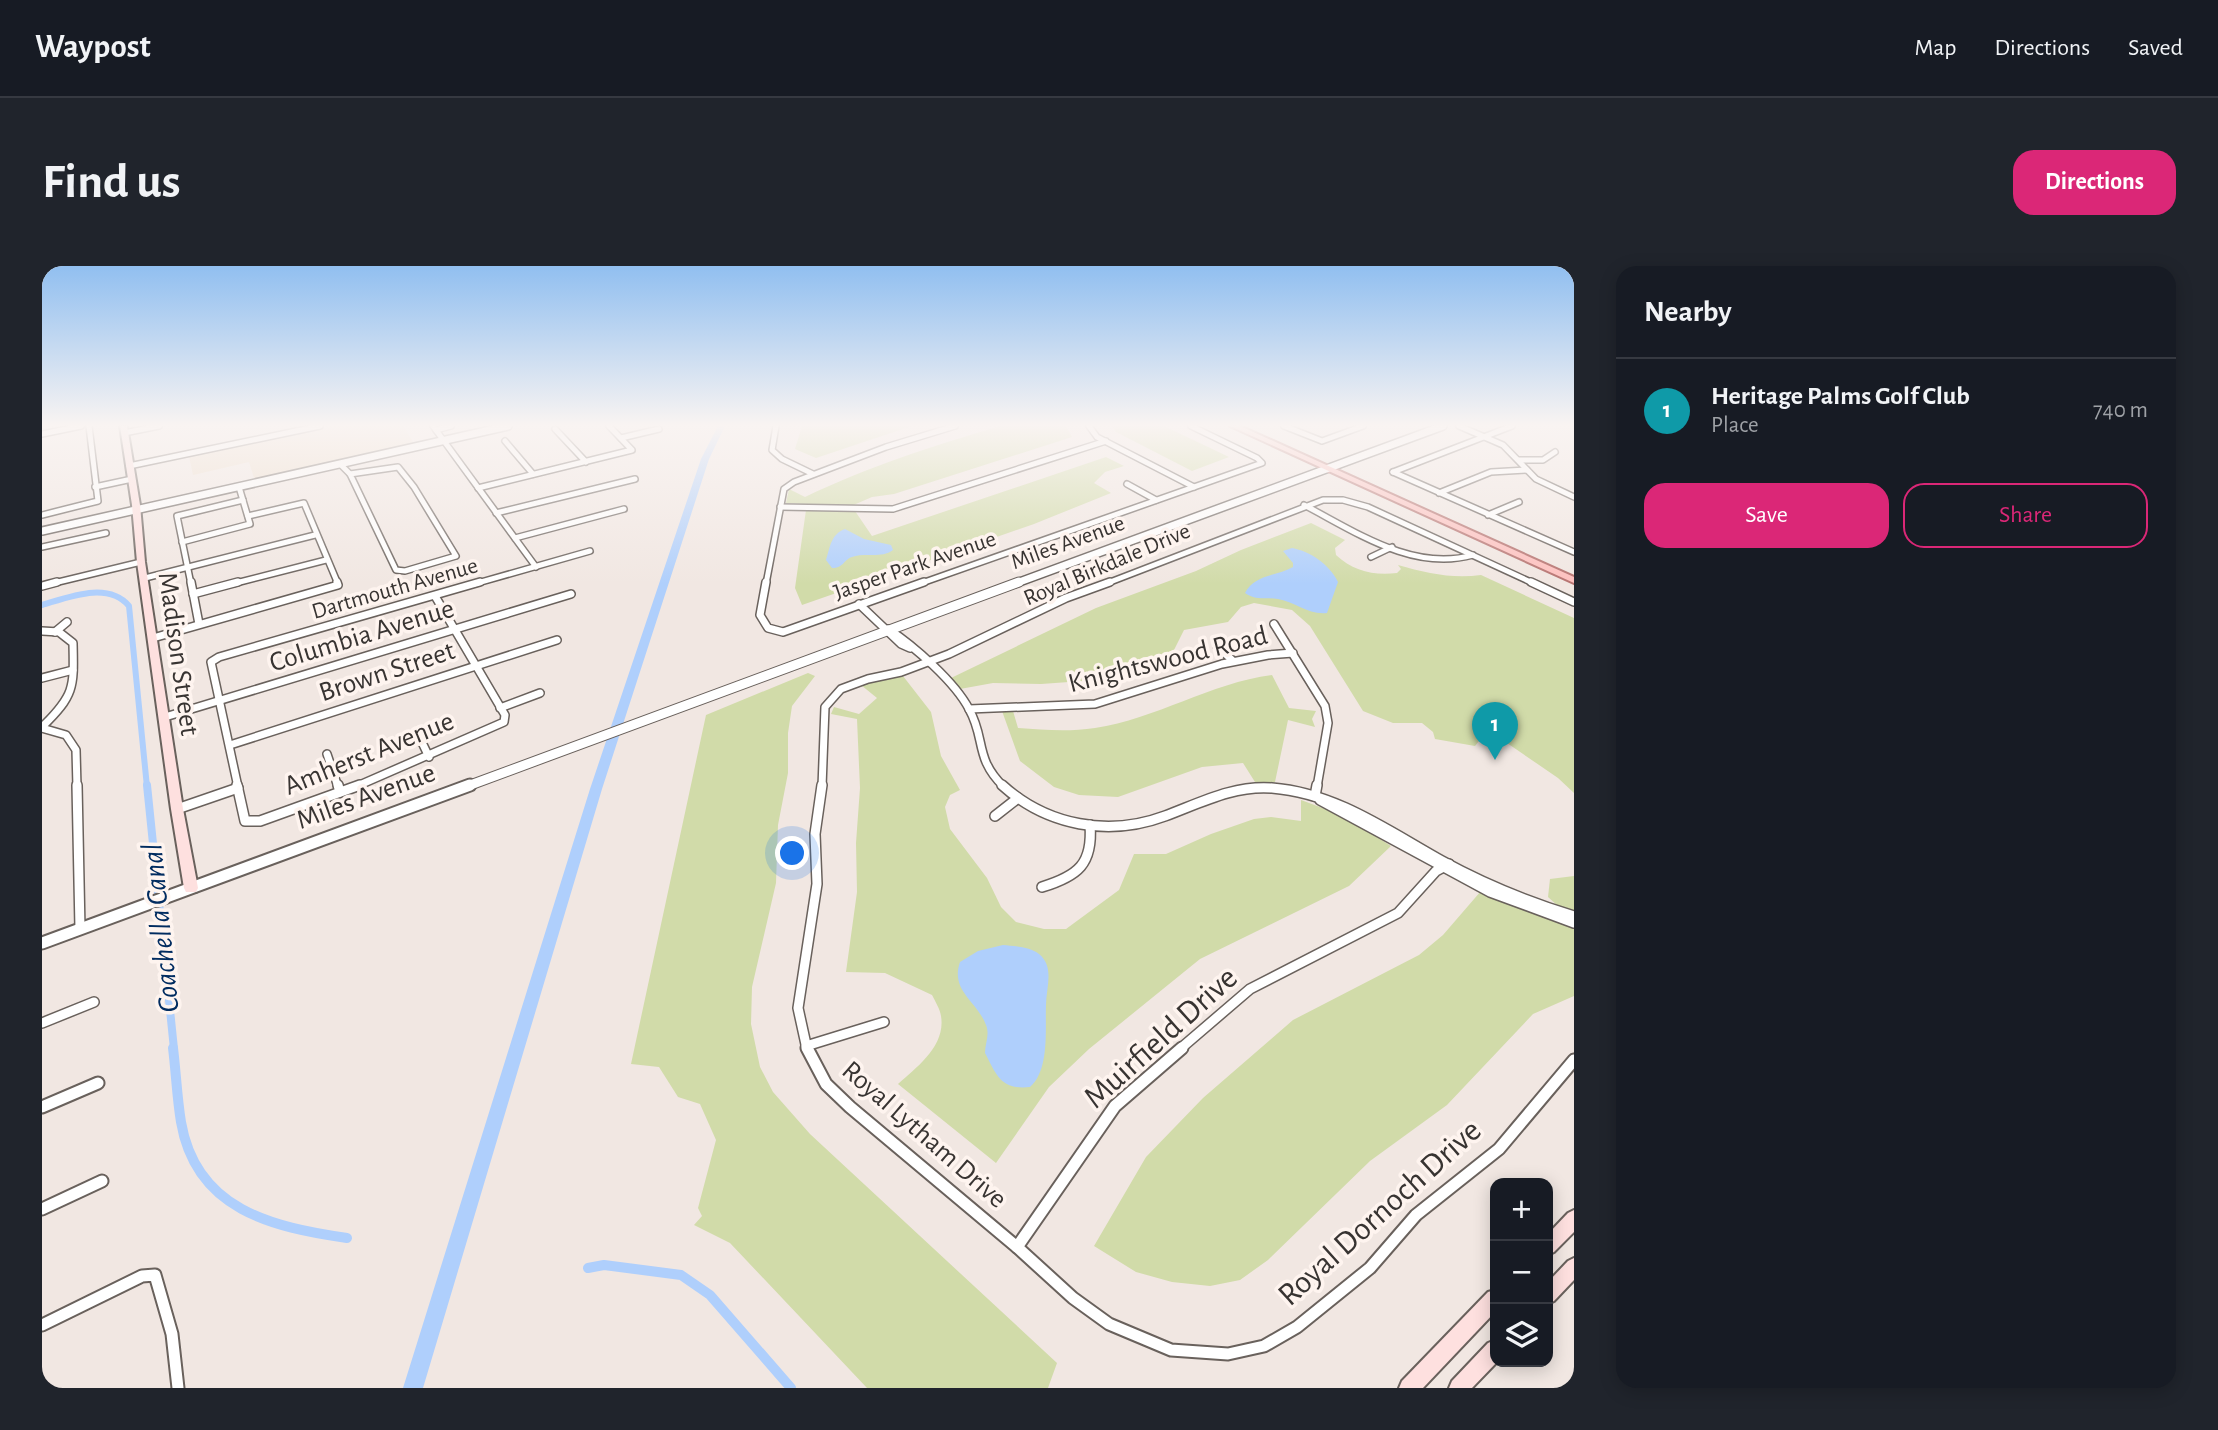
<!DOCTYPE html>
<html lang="en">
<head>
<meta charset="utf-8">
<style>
  :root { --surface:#171b24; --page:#20242c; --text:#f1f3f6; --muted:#9ea1a6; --line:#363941; --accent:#db2777 }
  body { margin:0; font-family:"Alegreya Sans",sans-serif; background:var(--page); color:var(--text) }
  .controls { position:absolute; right:21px; bottom:21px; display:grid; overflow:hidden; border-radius:14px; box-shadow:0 4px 18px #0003 }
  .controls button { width:63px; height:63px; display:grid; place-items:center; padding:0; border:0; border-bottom:2px solid var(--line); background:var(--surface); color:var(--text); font:35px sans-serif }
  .you { position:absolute; left:751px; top:588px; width:24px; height:24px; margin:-18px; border:5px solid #fff; border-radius:50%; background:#1a73e8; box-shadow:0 0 0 10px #1a73e833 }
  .badge { display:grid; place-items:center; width:46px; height:46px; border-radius:50%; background:var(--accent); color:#fff; font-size:23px; font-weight:700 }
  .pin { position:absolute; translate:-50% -58px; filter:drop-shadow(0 2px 4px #0008) }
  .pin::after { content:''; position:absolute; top:37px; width:24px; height:21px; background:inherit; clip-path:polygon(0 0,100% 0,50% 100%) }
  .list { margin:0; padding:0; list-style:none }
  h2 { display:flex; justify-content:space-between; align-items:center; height:91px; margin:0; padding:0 28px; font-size:30px }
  h2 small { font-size:23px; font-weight:400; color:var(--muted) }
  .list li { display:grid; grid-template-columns:46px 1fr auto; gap:21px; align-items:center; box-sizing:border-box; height:105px; padding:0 28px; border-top:2px solid var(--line) }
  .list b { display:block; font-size:26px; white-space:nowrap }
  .list p { margin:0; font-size:23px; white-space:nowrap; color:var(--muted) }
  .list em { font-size:23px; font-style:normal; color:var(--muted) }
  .actions { display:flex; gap:14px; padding:21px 28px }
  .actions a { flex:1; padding:16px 0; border:2px solid var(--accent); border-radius:21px; text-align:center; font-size:24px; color:var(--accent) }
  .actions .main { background:var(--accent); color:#fff }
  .icon { flex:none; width:38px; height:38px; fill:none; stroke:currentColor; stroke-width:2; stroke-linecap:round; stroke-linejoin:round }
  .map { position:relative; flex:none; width:1532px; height:1122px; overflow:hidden; border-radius:21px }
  header { display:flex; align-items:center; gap:42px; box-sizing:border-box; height:98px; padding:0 35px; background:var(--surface); border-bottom:2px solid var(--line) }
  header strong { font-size:33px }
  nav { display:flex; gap:38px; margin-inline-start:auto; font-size:24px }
  .intro { display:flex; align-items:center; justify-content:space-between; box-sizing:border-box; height:168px; padding:0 42px }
  h1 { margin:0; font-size:49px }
  .button { padding:18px 32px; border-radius:21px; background:var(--accent); color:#fff; font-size:24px; font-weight:700 }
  main { display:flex; gap:42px; padding:0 42px }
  aside { flex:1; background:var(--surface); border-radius:21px; box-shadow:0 4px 18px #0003 }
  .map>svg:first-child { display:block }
</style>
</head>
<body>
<header>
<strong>Waypost</strong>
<nav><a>Map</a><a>Directions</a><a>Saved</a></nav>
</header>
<div class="intro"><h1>Find us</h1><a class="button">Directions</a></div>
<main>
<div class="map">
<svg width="1532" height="1122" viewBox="0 0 1532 1122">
  <rect width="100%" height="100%" fill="#f1e7e2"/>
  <polygon fill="#edddcb" points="291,160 361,160 373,179 213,215 207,196 151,209 147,190"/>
  <g fill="#d1dba9">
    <polygon points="760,160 870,160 774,192 753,183"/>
    <path d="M958,160h66l6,11 -178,57 -22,3 -23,10 -63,-4 3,-14 16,8c65,-31 125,-50 195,-71z"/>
    <polygon points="1070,160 1122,160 1187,191 1150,205 1074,166"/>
    <polygon points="1064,191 1082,200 1063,206 1052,217 1069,227 992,258 760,339 753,322 764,244 813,245 830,270"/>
    <path d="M1269,257l34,17 -10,8 1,7c17,16 38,21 61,18l4,-4 -3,-4c28,8 54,14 83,10l93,43v175l-16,-15 -51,-35 -28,-2 -4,5 -40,-7 -2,-7 -11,-9h-29l-30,-12 -53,-85 -18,-16 -38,-7 -13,4 -13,15 -44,8 -10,20 -91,31 -42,3 -48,-1 -33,6 -9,-11 145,-70 100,-37 45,-21z"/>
    <polygon points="766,407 773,410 750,440 746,467 746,507 736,559 734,617 710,721 709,758 718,801 731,826 768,868 1015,1097 1006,1122 825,1122 688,977 652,959 660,950 656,942 674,874 658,838 636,831 617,801 589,798 664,449"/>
    <path d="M1230,409l17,33 27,3 -4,8 3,8 -27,-7 -13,62h-20l-12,-19 -41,4 -84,30 -39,-2 -25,-8 -34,-26 -18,-50h11l5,17c26,2 51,4 77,0 61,-9 115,-45 177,-53z"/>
    <path d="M861,410l28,36 10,44 19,34 -10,5 -5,12 5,22 37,49 14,29 15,15 28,7h22l53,-39 15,-36h32l45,-20 43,-15 17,-2 30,4v-21l43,16 47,30 -42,40 -149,73 -111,90 -40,38 -53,76 -98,-79c19,-17 48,-38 43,-68 -1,-7 -6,-15 -9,-21l-47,-22 -39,-1 11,-80 -1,-49 4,-55 -3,-69 -26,-5 3,-7 25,7 18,-16 -16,-13z"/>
    <polygon points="1532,610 1532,646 1517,641 1506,631 1508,613"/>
    <polygon points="1439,625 1532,661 1532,730 1491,748 1405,839 1328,895 1226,994 1198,1014 1168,1020 1130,1016 1094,1006 1052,980 1104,891 1161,832 1251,754 1377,689 1401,669"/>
  </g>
  <g fill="#afcffc">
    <path d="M803,263l19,10 27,6 2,5c-12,9 -27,2 -41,7 -9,3 -8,11 -20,11l-6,-8c4,-13 5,-26 19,-31z"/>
    <path d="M1250,282c18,3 38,17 46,34l-11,31c-19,2 -31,-11 -49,-14 -12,-2 -22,2 -33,-6 9,-19 33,-17 48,-26v-4l-10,-12z"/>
    <path d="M961,679c11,1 27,2 36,9 16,13 7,34 7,51 -1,23 4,65 -16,82 -29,3 -33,-11 -45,-34 0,-10 5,-18 1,-28 -9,-24 -36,-34 -26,-63l18,-11z"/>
  </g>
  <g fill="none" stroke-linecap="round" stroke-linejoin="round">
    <path stroke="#afcffc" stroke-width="6" d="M0,339c27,-8 66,-24 87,1l18,181"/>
    <polyline stroke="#afcffc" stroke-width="8" points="105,519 132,783"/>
    <g stroke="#afcffc" stroke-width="10">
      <path d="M131,782c3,24 4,50 8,74 15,88 91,105 166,116"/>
      <polyline points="546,1002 562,999 639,1009 668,1029 749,1122"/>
    </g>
    <polygon fill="#afcffc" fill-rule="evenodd" points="676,160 683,160 667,193 560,523 381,1122 361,1122 548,523 659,193"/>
    <g stroke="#69615c" stroke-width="8">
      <g id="minor-far3">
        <polyline points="391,160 494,301"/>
        <polyline points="734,160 730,184 740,193 771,208"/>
        <polyline points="1047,160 1055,171 1152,221"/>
        <polyline points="1242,160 1280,175 1321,160"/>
        <polyline points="1417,160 1461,179 1494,213 1532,231"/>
        <polyline points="513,163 544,196"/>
        <polyline points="394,164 409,160"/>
        <polyline points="82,167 117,160"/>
        <polyline points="0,168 39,160"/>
        <polyline points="579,172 617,163"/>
        <polyline points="463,175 491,208"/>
        <polyline points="1477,194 1501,194 1513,186"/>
        <polyline points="298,198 308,208"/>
        <polyline points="87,200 278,160"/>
        <polygon points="356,201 372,221 414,290 363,305 354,304 308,208"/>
        <polyline points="1351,206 1532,286"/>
        <polyline points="1351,206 1470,160"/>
        <polyline points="1085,218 1114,234"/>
        <polyline points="53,221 90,213"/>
        <polyline points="436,222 590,184 567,160"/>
        <polyline points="1397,227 1449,206 1485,204"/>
        <path d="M1262,239c52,27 109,67 169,50"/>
        <polyline points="738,241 851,243 1064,175"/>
        <polyline points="454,247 593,213"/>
        <polyline points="0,249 56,235 47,160"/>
        <polyline points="1446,249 1477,236"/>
        <polyline points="206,250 262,237 296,318"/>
        <polyline points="473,272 582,243"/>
        <polyline points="140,276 208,258 197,221"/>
        <polyline points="0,281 64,267"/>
        <polyline points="1329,291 1350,281"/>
        <polyline points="103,312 273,269"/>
        <polyline points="8,318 99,296"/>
        <polyline points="149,318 135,250 201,234"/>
        <polyline points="190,318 284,294"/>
        <polyline points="432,318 548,285"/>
        <polyline points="724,318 742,223 752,216 844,181 913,160"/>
        <polyline points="877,318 1220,197 1215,192 1149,160"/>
        <polyline points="1063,318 1281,234 1301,234 1326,241 1493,318"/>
      </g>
    </g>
    <g stroke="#69615c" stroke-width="10">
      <g id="minor-far2">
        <polyline points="149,316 157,358"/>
        <polyline points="724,316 718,349 726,362 741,366 882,316"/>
        <polyline points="1489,316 1532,336"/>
        <polyline points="0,320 15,316"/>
        <polyline points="151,328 196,316"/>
        <polyline points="817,338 859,378 868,382"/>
        <polyline points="1232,358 1283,440 1286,457 1275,521"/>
        <path d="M846,363c26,17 67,53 81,80 17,30 5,49 35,78"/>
        <path d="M0,365l17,1 14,11c1,44 2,52 -31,84"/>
        <polyline points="13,366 25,356"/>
        <polyline points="111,372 296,319 295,316"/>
        <polyline points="1175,380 1190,394"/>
        <polyline points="0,412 31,404"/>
        <polyline points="458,442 498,427"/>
        <polyline points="927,443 1053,438 1180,398 1226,389 1251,387"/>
        <polyline points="123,451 529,328"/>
        <polyline points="0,462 24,469 34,484 35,521"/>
        <polyline points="376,468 387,491"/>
        <polyline points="188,479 515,374"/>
        <polyline points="285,488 296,521"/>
        <polyline points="196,521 169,396 177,391 438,316"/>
        <polyline points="313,521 462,456 463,449 393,330"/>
        <polyline points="780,521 783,441 799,423 826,413 859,406 907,388 1024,332 1068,316"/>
      </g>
    </g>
    <g stroke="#69615c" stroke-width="12">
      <g id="minor-far1">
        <polyline points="35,519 38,663"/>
        <polyline points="195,519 203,555 218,555 318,519"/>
        <polyline points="296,519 298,526"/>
        <path d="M960,519c45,41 107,52 163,31 35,-13 69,-31 107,-28 64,5 116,43 170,73 42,23 86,41 132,55"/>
        <polyline points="1273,530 1275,519"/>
        <polyline points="1278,534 1448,626 1532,657"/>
        <polyline points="135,543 196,522"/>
        <polyline points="953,550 976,532"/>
        <path d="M1000,621c36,-11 51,-23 48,-62"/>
        <polyline points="0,757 52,736"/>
        <polyline points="764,780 842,756"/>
        <polyline points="765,783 756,742 775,618 773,568 780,519"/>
        <polyline points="1138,783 1208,723 1356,647 1394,605 1407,598"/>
      </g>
    </g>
    <g stroke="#69615c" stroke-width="15">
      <g id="minor">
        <polyline points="765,782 784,818 808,841 975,981 1031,1032 1067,1058 1129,1084 1186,1088 1222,1080 1255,1061 1328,1002 1374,949 1457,883 1532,794"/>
        <polyline points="0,841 56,817"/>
        <polyline points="0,943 60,915"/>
        <polyline points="975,981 1073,840 1140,782"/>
        <polyline points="0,1059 100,1010 113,1009 130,1068 136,1122"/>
      </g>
    </g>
    <g stroke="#69615c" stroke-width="10">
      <g id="tertiary-far2">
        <polyline points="0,265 466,160"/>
        <polyline points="972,318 1401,160"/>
      </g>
    </g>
    <g stroke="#69615c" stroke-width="11">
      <polyline id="tertiary-far1" points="423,521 977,316"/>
    </g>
    <g stroke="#69615c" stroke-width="15">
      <polyline id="tertiary" points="0,677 428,519"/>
    </g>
    <g stroke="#69615c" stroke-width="4">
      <g id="secondary">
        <polygon points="78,160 85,160 98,239 103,296 141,543 156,622 154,626 144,626 142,622 129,543 95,296 90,239"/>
        <polygon points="1532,944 1532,966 1512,986 1506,989 1506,968 1526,947"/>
        <polygon points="1532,992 1532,1014 1512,1035 1506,1038 1506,1016 1526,995"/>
        <polygon points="1453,1024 1453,1046 1381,1122 1357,1122 1360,1115 1446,1026"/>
        <polygon points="1453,1074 1453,1096 1455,1096 1430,1122 1407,1122 1410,1115 1446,1077"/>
      </g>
    </g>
    <g stroke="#b77471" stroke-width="4">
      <polygon id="primary" points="1188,160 1198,160 1532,311 1532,317"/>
    </g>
    <use href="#minor-far3" stroke="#fff" stroke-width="5"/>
    <use href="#minor-far2" stroke="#fff" stroke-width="7"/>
    <use href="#minor-far1" stroke="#fff" stroke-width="9"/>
    <use href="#minor" stroke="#fff" stroke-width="11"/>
    <use href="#tertiary-far2" stroke="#fff" stroke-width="7"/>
    <use href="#tertiary-far1" stroke="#fff" stroke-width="9"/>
    <use href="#tertiary" stroke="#fff" stroke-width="11"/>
    <use href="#secondary" fill="#fee0df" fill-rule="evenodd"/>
    <use href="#primary" fill="#fdc0be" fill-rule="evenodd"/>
  </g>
  <linearGradient id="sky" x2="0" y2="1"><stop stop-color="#91bff0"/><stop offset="0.5" stop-color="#f9f4f2"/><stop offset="1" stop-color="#f9f4f2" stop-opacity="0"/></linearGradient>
  <rect width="1532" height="318" fill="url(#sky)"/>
  <g text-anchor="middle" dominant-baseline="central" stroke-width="7" stroke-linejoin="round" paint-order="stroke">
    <g font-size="23" fill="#383432" stroke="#fef4ef">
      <text transform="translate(1026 277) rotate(-20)">Miles Avenue</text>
      <text transform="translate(1065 299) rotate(-23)">Royal Birkdale Drive</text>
      <text transform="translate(873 300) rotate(-19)">Jasper Park Avenue</text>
      <text transform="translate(353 323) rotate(-16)">Dartmouth Avenue</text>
    </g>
    <g font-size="28" fill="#383432" stroke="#fef4ef">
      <text transform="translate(320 370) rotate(-17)">Columbia Avenue</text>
      <text transform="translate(136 388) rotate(82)">Madison Street</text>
      <text transform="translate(1126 394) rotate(-14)">Knightswood Road</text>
      <text transform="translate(345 406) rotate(-18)">Brown Street</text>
      <text transform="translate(327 488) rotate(-22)">Amherst Avenue</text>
      <text transform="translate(324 531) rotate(-20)">Miles Avenue</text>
      <text transform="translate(882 869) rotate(41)">Royal Lytham Drive</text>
    </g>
    <g font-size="30" font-style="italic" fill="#012c60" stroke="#fef4ef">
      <text transform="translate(119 662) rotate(-96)">Coachella Canal</text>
    </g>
    <g font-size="33" fill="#383432" stroke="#fef4ef">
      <text transform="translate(1119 772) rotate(-42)">Muirfield Drive</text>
      <text transform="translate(1338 947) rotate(-42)">Royal Dornoch Drive</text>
    </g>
  </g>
</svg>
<div class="controls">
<button>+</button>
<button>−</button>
<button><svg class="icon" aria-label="layers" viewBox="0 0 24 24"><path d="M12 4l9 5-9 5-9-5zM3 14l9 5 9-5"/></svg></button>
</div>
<div class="you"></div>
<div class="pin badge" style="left:1453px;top:494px;background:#0f9aa8">1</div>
</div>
<aside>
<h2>Nearby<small></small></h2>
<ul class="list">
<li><span class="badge" style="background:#0f9aa8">1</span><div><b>Heritage Palms Golf Club</b><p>Place</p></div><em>740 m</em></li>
</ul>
<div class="actions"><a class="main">Save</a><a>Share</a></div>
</aside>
</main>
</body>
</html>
